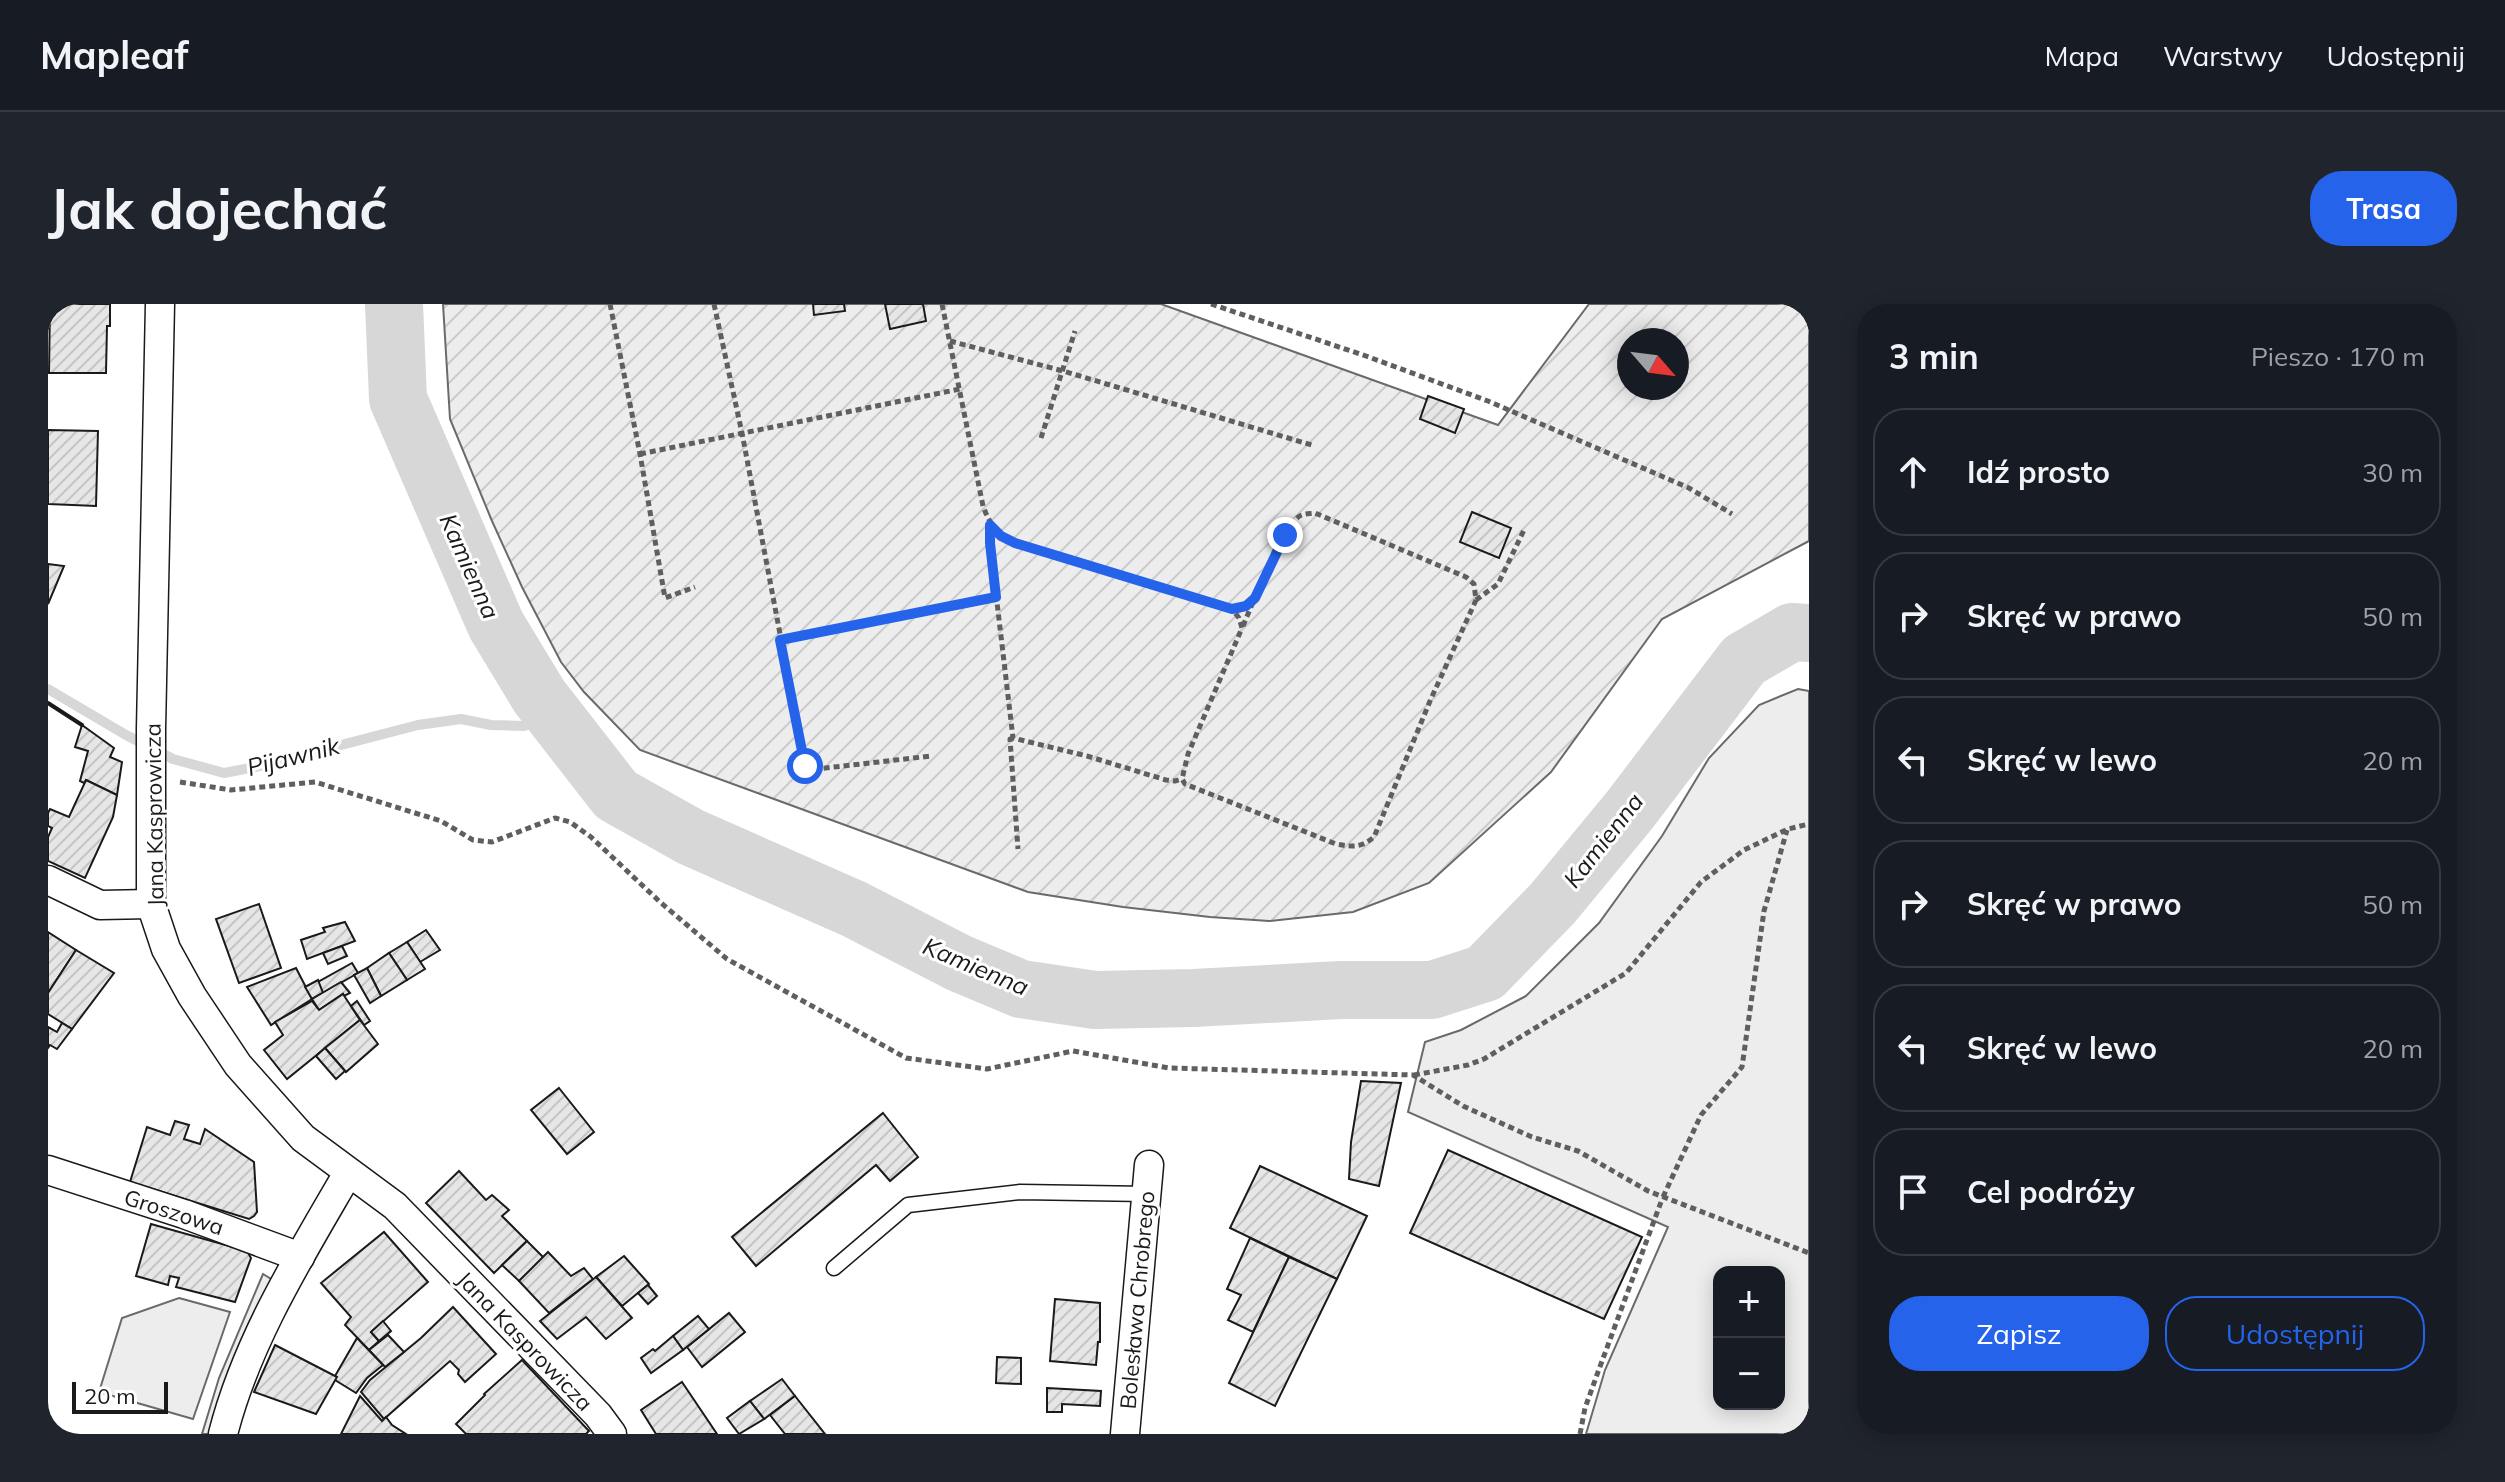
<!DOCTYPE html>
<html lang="pl">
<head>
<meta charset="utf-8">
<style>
  :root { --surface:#171b24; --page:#20242c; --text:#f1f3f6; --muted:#9ea1a6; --line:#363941; --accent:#2563eb }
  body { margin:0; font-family:Mulish,sans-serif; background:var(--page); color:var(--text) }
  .controls { position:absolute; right:24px; bottom:24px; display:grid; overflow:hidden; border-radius:16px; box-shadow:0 4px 20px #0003 }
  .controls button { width:72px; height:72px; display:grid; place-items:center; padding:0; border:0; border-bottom:2px solid var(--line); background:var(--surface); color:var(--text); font:40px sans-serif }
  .compass { position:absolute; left:1569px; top:24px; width:72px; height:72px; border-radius:50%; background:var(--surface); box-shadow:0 4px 20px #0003; rotate:118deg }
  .scale { position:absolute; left:24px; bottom:20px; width:96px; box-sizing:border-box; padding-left:8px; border:4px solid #1a1a1a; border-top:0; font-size:22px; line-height:28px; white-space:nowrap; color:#1a1a1a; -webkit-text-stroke:6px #fff; paint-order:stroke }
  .stop { position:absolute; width:24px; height:24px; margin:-18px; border:6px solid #2563eb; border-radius:50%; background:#fff }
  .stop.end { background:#2563eb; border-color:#fff; box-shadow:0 2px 8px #0008 }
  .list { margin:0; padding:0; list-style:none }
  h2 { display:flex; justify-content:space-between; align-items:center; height:104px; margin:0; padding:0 32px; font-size:34px }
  h2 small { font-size:26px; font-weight:400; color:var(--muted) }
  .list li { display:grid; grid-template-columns:52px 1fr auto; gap:24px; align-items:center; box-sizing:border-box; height:128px; margin:0 16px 16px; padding:0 16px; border:2px solid var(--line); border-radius:32px }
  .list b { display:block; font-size:30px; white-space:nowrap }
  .list em { font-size:26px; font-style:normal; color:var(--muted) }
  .actions { display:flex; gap:16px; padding:24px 32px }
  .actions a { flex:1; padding:18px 0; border:2px solid var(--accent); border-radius:32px; text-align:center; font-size:28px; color:var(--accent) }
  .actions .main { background:var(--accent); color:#fff }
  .icon { flex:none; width:44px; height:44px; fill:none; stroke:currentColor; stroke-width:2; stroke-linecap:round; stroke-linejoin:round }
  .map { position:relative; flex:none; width:1761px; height:1130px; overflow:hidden; border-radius:32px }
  header { display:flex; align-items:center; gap:48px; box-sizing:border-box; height:112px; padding:0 40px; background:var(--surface); border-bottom:2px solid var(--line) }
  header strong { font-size:38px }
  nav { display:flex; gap:44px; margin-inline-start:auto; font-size:28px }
  .intro { display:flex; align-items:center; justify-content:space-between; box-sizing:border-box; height:192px; padding:0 48px }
  h1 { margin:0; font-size:56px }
  .button { padding:20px 36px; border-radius:32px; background:var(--accent); color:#fff; font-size:28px; font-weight:700 }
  main { display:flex; gap:48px; padding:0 48px }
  aside { flex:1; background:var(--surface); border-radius:32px; box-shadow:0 4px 20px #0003 }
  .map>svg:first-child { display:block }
</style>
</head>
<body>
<header>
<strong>Mapleaf</strong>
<nav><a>Mapa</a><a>Warstwy</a><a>Udostępnij</a></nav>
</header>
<div class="intro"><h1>Jak dojechać</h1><a class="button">Trasa</a></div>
<main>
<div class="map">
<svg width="1761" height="1130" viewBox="0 0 1761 1130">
  <defs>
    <pattern id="garden-furrows" width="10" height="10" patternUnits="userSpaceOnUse" patternTransform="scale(2)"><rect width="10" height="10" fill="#ededed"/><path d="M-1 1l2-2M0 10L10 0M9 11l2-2" fill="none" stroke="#cbcbcb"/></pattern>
    <pattern id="building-hatch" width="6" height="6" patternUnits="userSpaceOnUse" patternTransform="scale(2)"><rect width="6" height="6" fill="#e6e6e6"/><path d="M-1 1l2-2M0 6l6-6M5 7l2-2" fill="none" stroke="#c5c5c5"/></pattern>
  </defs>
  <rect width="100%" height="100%" fill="#fff"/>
  <g fill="#ededed" stroke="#6a6a6a" stroke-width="2" fill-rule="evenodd">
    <path d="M1750,385l11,2v743h-223l19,-64 63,-143 -260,-115 17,-70 36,-12 65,-34 73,-73 63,-87 47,-78 50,-53zM1731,968v132h-60v-132z"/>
    <polygon points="215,970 228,978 168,1130 154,1130 171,1074"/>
    <polygon points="131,994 182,1008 145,1115 51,1088 74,1014"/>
  </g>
  <path fill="url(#garden-furrows)" stroke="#6a6a6a" stroke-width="2" fill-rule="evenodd" d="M395,0h718l337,121 91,-121h220v237l-147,78 -111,153 -122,111 -76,29 -84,9 -59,-4 -87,-10 -95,-15 -388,-142 -56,-58 -23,-30 -39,-75 -30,-66 -42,-102zM1581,36h48v48h-48z"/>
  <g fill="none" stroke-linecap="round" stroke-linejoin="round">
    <polyline stroke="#d7d7d7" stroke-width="10" points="0,385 78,431 125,455 176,469 208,463 370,421 413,415 443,421 476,422 507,414"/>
    <polyline stroke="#d7d7d7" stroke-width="58" points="346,0 350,95 448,321 491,392 568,491 643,533 806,605 911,659 973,685 1047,696 1146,694 1293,686 1384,686 1437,669 1505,599 1581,507 1696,356 1744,328 1761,329"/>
  </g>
  <g fill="url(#building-hatch)" stroke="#1a1a1a" stroke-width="2">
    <polygon points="2,0 62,0 62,22 59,22 58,69 1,69"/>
    <polygon points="765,0 796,0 797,7 766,11"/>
    <polygon points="837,0 875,0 878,17 842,25"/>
    <polygon points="1380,92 1416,105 1407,129 1372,115"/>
    <polygon points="0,126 50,127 48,202 0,200"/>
    <polygon points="1424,208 1463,224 1451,254 1412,238"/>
    <polygon points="0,260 16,262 0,300"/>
    <polygon points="34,421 66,444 62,453 74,458 69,491 38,476 36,479 32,477 40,447 27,443"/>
    <polygon points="38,476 69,491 65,513 37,574 0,557 0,533 4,524 0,522 0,509 2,505 21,513"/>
    <polygon points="211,600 233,664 191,679 168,615"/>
    <polygon points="297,618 307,637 259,655 253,636 277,628 275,624"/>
    <polygon points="378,626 392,646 372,658 359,638"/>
    <polygon points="0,628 28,646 0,689"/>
    <polygon points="359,638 377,665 359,676 341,649"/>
    <polygon points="294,642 299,652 280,660 275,649"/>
    <polygon points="28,646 66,669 24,725 0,710 0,689"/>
    <polygon points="341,649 359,676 333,692 319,664"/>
    <polygon points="304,659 310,669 275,689 270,678"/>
    <polygon points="248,664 264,695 223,721 199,683"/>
    <polygon points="319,664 333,692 322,699 306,671"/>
    <polygon points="270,676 275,689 264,695 257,683"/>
    <polygon points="293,678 302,689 296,692 295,690 271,706 264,695"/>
    <polygon points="295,690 312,716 239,775 216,746 235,731 227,718 264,697 271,706"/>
    <polygon points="309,697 322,717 316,721 303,702"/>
    <polygon points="312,716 330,740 298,768 277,744"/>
    <polygon points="14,719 24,725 9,745 2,741 0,744 0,723 9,728"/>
    <polygon points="277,744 297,767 288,775 268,752"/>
    <polygon points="1313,777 1353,779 1331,882 1301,875 1303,838"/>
    <polygon points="511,784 546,828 519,850 483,806"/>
    <polygon points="835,809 870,853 842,877 828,861 708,962 684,933"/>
    <polygon points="127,817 141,821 136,835 152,840 157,825 206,858 209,908 206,912 201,915 82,878 99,823 122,831"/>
    <polygon points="1400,846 1594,933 1556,1015 1362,929"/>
    <polygon points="1212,862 1319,912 1289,975 1182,924"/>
    <polygon points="411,867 438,896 444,891 461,906 454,912 479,937 446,969 378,899"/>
    <polygon points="103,920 199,947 203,954 187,998 128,983 131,974 122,972 120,981 88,972"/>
    <polygon points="336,928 380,978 323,1028 331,1037 321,1046 297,1021 303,1013 273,979"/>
    <polygon points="1202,934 1241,953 1205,1028 1180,1016 1193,991 1179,985"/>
    <polygon points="479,937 496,954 471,977 454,961"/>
    <polygon points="500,948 523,972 536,964 545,975 501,1009 471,977"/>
    <polygon points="576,952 601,980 574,1002 548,973"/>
    <polygon points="1241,953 1289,975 1227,1102 1181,1079"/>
    <polygon points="548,973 584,1014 558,1035 538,1013 509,1035 492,1017"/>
    <polygon points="600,981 609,992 600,1000 590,989"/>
    <polygon points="1007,995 1052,999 1052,1038 1050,1038 1048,1061 1002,1057"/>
    <polygon points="405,1003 448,1050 417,1078 410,1070 411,1066 402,1057 336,1115 313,1088 322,1076 373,1034"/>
    <polygon points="681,1009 697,1028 654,1063 639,1043"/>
    <polygon points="650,1012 661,1025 635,1046 625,1032"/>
    <polygon points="335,1017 343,1027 331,1037 323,1028"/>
    <polygon points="340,1031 356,1048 337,1063 321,1046"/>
    <polygon points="625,1032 635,1046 603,1069 593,1054 605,1045 607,1047"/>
    <polygon points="309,1034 335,1061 319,1074 308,1089 287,1076 287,1072"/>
    <polygon points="227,1041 289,1073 268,1110 206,1088"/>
    <polygon points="949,1053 973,1054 973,1080 948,1079"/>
    <polygon points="474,1056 541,1127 538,1130 418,1130 408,1120 437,1091 436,1090"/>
    <polygon points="734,1075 747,1092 716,1115 702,1097"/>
    <polygon points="634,1078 669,1130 608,1130 593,1106"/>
    <polygon points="999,1084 1053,1087 1052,1102 1014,1100 1014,1108 999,1108"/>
    <polygon points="312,1092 334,1117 338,1113 344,1121 358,1130 293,1130"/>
    <polygon points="747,1092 777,1130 737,1130 722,1111"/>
    <polygon points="702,1097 716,1115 691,1130 679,1114"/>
  </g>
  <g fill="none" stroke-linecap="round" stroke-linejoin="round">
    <g stroke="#1a1a1a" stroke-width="17">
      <polyline id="lane" points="786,964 860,901 972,888 1099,890"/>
    </g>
    <g stroke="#1a1a1a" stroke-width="31">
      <g id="street">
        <polyline points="112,0 103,425 103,600 118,645 144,692 190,761 255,834 347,902 550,1111 564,1130"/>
        <polyline points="0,576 52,601 103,600"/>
        <polyline points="0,866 136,910 252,953"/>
        <path d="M175,1130c24,-94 77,-178 125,-261"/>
        <polyline points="1077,1130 1101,861"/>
      </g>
    </g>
    <g stroke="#5f5f5f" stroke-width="5" stroke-dasharray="6 4" stroke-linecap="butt">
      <polyline points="562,0 592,150 617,294 647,283"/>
      <polyline points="666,0 694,129 757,462 769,465 883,452"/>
      <path d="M894,0l41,202c7,19 14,28 32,37l217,66c4,-1 8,-1 13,-3 21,-8 32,-71 52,-88 5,-5 12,-4 18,-5l151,64 8,7 2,16 -46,101 -56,136c-13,11 -22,10 -38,7l-151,-60 -3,-5 6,-25 54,-126 -3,-10 -7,-9"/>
      <polyline points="1163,0 1318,52 1440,97 1641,184 1684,210"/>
      <polyline points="902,37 1015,67 1267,142"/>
      <polyline points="993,134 1027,27"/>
      <polyline points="592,150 912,85"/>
      <polyline points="942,221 942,239 965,434 1039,452 1118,476 1127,477 1134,475"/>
      <polyline points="1428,296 1450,280 1477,224"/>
      <polyline points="1195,322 1205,298"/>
      <polyline points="732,336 948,293"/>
      <polyline points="965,434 962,435 970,545"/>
      <polyline points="132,478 183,486 267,478 393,517 425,536 444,538 507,514 522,518 543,533 612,598 679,655 858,754 939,765 1025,747 1121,764 1365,771 1415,802 1484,833 1530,847 1600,887 1761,949"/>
      <polyline points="1366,771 1420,761 1436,755 1578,669 1653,578 1696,546 1740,525 1761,520"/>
      <polyline points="1615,893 1653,811 1694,763 1716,607 1739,526"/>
      <polyline points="1532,1130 1537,1104 1550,1068 1613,898"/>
    </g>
    <use href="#lane" stroke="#fff" stroke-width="14"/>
    <use href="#street" stroke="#fff" stroke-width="28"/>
    <polyline stroke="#1a1a1a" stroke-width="4" points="0,399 34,421"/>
  </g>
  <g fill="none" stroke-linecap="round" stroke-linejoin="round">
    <polyline stroke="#2563eb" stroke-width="10" points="757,462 732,336 948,293 942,239 942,221 953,232 967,239 1184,305 1198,302 1207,294 1237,231"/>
  </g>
  <g text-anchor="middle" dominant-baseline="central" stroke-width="6" stroke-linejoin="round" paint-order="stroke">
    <g font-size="22" fill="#1a1a1a" stroke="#fff">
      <text transform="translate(106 511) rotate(-91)">Jana Kasprowicza</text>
      <text transform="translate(126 908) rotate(18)">Groszowa</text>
      <text transform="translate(1089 996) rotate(-85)">Bolesława Chrobrego</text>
      <text transform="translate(477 1037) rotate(46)">Jana Kasprowicza</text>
    </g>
    <g font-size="24" font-style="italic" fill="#1a1a1a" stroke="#fff">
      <text transform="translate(422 262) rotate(66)">Kamienna</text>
      <text transform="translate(245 452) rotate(-14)">Pijawnik</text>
      <text transform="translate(1555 536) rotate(-52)">Kamienna</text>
      <text transform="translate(928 662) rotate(23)">Kamienna</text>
    </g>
  </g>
</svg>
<div class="controls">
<button>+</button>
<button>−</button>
</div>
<svg class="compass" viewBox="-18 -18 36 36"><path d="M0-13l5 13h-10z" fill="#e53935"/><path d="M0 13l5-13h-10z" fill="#9ea1a6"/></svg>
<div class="scale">20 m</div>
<div class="stop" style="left:757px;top:462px"></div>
<div class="stop end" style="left:1237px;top:231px"></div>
</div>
<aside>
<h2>3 min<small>Pieszo · 170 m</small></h2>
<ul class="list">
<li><svg class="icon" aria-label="ahead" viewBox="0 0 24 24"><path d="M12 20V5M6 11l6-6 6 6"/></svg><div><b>Idź prosto</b></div><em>30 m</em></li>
<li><svg class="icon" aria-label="right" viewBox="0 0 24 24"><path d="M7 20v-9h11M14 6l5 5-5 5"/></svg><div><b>Skręć w prawo</b></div><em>50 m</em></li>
<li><svg class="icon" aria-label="left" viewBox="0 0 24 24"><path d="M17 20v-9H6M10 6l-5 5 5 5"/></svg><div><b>Skręć w lewo</b></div><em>20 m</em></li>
<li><svg class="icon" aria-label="right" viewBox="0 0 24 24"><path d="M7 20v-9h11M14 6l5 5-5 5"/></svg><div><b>Skręć w prawo</b></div><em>50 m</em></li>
<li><svg class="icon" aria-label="left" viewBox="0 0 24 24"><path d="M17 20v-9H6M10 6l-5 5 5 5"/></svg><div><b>Skręć w lewo</b></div><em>20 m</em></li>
<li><svg class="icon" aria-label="arrive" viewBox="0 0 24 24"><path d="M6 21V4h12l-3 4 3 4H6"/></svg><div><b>Cel podróży</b></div></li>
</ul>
<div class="actions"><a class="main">Zapisz</a><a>Udostępnij</a></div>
</aside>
</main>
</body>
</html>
